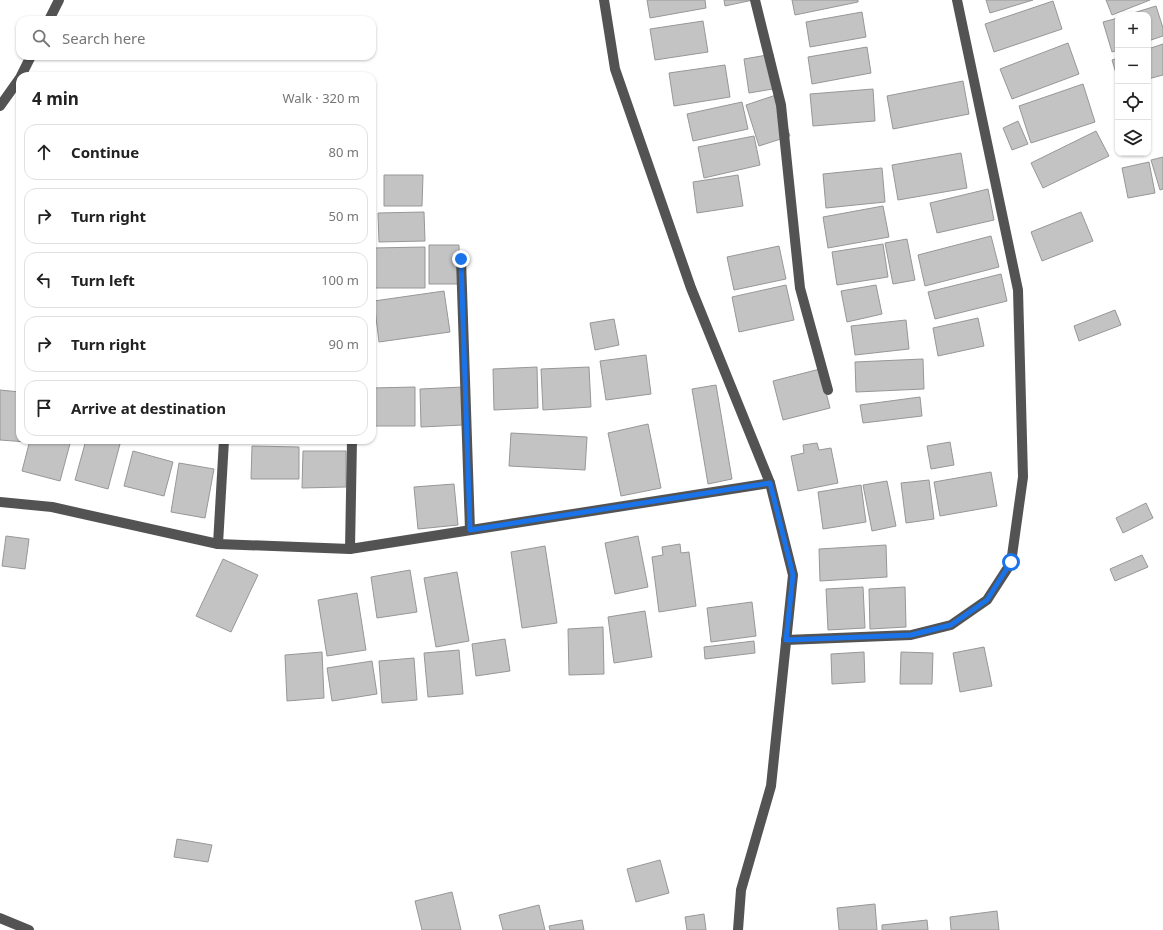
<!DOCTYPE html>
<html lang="en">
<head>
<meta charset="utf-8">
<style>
  :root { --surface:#fff; --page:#f6f6f6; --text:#222; --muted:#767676; --line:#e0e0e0 }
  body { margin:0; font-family:"Noto Sans",sans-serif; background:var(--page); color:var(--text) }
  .controls { position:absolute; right:12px; top:12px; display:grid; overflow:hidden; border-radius:8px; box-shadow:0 1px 3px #0004 }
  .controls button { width:36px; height:36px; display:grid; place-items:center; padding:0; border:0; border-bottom:1px solid var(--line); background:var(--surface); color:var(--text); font:20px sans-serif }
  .stop { position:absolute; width:12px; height:12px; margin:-9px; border:3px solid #1a73e8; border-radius:50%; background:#fff }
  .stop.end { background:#1a73e8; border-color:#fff; box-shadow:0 1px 4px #0008 }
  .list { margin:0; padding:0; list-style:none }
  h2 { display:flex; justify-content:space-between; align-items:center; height:52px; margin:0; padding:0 16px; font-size:17px }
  h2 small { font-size:13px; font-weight:400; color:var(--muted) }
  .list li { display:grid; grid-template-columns:26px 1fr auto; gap:12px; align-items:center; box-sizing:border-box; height:56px; margin:0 8px 8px; padding:0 8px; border:1px solid var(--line); border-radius:12px }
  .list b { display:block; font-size:15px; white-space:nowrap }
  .list em { font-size:13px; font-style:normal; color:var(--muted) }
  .icon { flex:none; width:22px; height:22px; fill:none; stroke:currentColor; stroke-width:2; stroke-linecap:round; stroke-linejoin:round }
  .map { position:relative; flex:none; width:1163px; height:930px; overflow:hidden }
  .search { position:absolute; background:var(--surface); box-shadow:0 1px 3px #0004; left:16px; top:16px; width:360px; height:44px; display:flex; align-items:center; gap:10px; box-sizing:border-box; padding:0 14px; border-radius:12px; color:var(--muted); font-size:15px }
  .panel { position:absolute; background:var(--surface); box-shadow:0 1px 3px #0004; left:16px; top:72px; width:360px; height:372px; border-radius:12px }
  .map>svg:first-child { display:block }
</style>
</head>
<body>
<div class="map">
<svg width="1163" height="930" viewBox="0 0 1163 930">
  <rect width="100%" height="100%" fill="#fff"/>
  <g fill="#c3c3c3" stroke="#979797">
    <polygon points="647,0 705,0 706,8 650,18"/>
    <polygon points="724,0 753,0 725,6"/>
    <polygon points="792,0 858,0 858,2 795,15"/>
    <polygon points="986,0 1033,0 990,13"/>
    <polygon points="1106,0 1150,0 1112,15"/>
    <polygon points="1053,1 1062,29 994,52 985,24"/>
    <polygon points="1156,6 1163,28 1163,36 1148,41 1148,15 1127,15"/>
    <polygon points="862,12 866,37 810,47 806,22"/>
    <polygon points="1118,18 1118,50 1112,52 1103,22"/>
    <polygon points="703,21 708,52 655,60 650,29"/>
    <polygon points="1068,43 1079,74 1012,99 1000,69"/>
    <polygon points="1163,44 1163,75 1148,79 1148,49"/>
    <polygon points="867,47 871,73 812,84 808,57"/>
    <polygon points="773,54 779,88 749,93 744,59"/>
    <polygon points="1118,58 1118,80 1112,60"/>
    <polygon points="725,65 730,97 674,106 669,73"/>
    <polygon points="963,81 969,114 893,129 887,96"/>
    <polygon points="1083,84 1095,122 1031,143 1019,106"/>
    <polygon points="873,89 875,121 813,126 810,94"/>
    <polygon points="776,95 790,136 759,146 746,105"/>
    <polygon points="742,102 748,129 693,141 687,114"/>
    <polygon points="1018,121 1028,144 1012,150 1003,128"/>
    <polygon points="1096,131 1109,156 1043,188 1031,163"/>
    <polygon points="754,136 760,165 704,178 698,147"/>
    <polygon points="961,153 967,188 898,200 892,165"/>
    <polygon points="1163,157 1163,189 1160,190 1151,160"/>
    <polygon points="1149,162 1155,193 1128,198 1122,168"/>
    <polygon points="882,168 885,202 826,208 823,174"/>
    <polygon points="384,175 423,175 422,206 384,206"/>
    <polygon points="738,175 743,206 697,213 693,182"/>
    <polygon points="988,189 994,220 937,233 930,203"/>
    <polygon points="883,206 889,237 828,248 823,217"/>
    <polygon points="424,212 425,241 379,242 378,213"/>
    <polygon points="1081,212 1093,241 1042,261 1031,232"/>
    <polygon points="991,236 999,267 925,286 918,255"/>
    <polygon points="907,239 915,280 893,284 885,243"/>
    <polygon points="883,244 888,277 837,285 832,252"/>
    <polygon points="429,245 459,245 460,284 429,284"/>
    <polygon points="779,246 786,279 734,290 727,257"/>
    <polygon points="425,247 425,288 372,288 372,248"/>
    <polygon points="1001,274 1007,301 935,319 928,292"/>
    <polygon points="786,285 794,320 739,332 732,297"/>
    <polygon points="876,285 882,314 847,322 841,291"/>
    <polygon points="444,291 450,332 379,342 374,301"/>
    <polygon points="1115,310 1121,325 1079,341 1074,326"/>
    <polygon points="978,318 984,346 938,356 933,328"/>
    <polygon points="614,319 619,345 595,350 590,323"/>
    <polygon points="906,320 909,349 855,355 851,326"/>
    <polygon points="646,355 651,394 606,400 600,361"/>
    <polygon points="923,359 924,389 856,392 855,362"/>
    <polygon points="537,367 538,408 494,410 493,369"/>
    <polygon points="589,367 591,407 543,410 541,369"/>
    <polygon points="820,369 830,408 783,420 773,381"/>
    <polygon points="716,385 732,479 708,484 692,389"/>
    <polygon points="415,387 415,426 372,426 372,388"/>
    <polygon points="463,387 463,425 421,427 420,389"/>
    <polygon points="0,390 20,392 20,440 27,440 27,442 0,440"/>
    <polygon points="920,397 922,416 863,423 860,405"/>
    <polygon points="648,424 661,488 621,496 608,433"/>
    <polygon points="511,433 587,437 585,470 509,466"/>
    <polygon points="30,440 71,440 60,481 22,471"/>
    <polygon points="86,440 104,440 120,444 108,489 75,480"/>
    <polygon points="950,442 954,465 931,469 927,446"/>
    <polygon points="817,443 819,450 831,448 838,483 798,491 791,456 804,453 803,445"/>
    <polygon points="252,446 299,447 299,479 251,479"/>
    <polygon points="133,451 173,462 164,496 124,486"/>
    <polygon points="303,451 346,451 346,487 302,488"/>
    <polygon points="179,463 214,469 205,518 171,512"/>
    <polygon points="991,472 997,506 940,516 934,482"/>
    <polygon points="929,480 934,519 906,523 901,483"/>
    <polygon points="887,481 896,526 872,531 863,485"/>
    <polygon points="454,484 458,525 418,529 414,487"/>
    <polygon points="861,485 866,522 823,529 818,492"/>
    <polygon points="1146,503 1153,518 1123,533 1116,518"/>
    <polygon points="6,536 29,539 25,569 2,566"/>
    <polygon points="638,536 648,587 615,594 605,543"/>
    <polygon points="680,544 681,553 689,552 696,606 659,612 652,557 663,555 662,547"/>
    <polygon points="886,545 887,577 820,581 819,549"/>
    <polygon points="545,546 557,623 522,628 511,552"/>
    <polygon points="1142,555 1148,567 1115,581 1110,569"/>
    <polygon points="223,559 258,575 231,632 196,616"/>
    <polygon points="410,570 417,612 377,618 371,577"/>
    <polygon points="457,572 469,641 436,647 424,578"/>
    <polygon points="863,587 865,628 828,630 826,589"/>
    <polygon points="905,587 906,627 870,629 869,589"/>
    <polygon points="357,593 366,650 327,656 318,600"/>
    <polygon points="752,602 756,636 711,642 707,608"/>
    <polygon points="645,611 652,657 614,663 608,617"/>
    <polygon points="603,627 604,674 569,675 568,629"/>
    <polygon points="505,639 510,671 476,676 472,644"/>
    <polygon points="754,641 755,653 705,659 704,647"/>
    <polygon points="984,647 992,686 960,692 953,653"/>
    <polygon points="459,650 463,694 428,697 424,653"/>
    <polygon points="322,652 324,698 287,701 285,655"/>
    <polygon points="864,652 865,682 832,684 831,654"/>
    <polygon points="901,652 933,653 932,684 900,684"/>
    <polygon points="414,658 417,700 382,703 379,661"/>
    <polygon points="372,661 377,694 332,701 327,668"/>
    <polygon points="177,839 212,845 208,862 174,857"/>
    <polygon points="660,860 669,893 636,902 627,869"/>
    <polygon points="452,892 461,930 422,930 415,901"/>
    <polygon points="875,904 877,930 839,930 837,908"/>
    <polygon points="539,905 545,930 503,930 499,915"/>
    <polygon points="997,911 999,930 951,930 950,917"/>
    <polygon points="704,914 706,930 687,930 685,917"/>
    <polygon points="582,920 584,930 550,930 549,926"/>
    <polygon points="927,920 928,930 882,930 882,925"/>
  </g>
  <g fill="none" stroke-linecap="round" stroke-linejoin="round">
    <g stroke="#535353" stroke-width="10">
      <polyline points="604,0 615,69 691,288 770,483 793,575 771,786 741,890 738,930"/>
      <polyline points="755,0 781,105 800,288 828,390"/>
      <polyline points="49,20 59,0"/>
      <polyline points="21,76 31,56"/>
      <polyline points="0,106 20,78"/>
      <polyline points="461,259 470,530"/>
      <polyline points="0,502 52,507 218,544 350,549 770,483"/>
      <polyline points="218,544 224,440"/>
      <polyline points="350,549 352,440"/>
      <polyline points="786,640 911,635 951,625 987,600 1011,563 1023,477 1018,290 957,0"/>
      <polyline points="0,918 29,930"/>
    </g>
  </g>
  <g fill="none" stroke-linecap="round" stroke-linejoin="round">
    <polyline stroke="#1a73e8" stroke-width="5" points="461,259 470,530 770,483 793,575 786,640 911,635 951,625 987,600 1011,562"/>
  </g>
</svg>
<div class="controls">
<button>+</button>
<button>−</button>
<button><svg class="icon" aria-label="locate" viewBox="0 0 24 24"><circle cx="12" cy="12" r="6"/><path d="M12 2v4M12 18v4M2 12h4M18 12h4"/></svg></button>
<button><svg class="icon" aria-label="layers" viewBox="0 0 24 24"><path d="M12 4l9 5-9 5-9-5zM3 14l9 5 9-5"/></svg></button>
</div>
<div class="stop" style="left:1011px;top:562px"></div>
<div class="stop end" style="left:461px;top:259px"></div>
<div class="search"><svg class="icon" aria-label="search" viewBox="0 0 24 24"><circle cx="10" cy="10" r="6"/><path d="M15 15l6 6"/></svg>Search here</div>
<section class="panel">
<h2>4 min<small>Walk · 320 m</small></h2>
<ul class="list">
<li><svg class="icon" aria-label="ahead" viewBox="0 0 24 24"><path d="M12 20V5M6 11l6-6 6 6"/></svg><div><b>Continue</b></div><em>80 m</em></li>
<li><svg class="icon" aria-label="right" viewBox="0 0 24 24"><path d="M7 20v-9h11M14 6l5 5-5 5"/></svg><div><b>Turn right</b></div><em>50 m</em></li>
<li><svg class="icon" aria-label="left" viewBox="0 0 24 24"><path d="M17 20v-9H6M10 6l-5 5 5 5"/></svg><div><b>Turn left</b></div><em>100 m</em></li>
<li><svg class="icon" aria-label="right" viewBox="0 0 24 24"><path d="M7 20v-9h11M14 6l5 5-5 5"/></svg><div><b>Turn right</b></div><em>90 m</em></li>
<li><svg class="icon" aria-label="arrive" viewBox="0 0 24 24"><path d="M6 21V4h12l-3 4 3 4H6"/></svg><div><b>Arrive at destination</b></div></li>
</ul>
</section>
</div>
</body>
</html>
